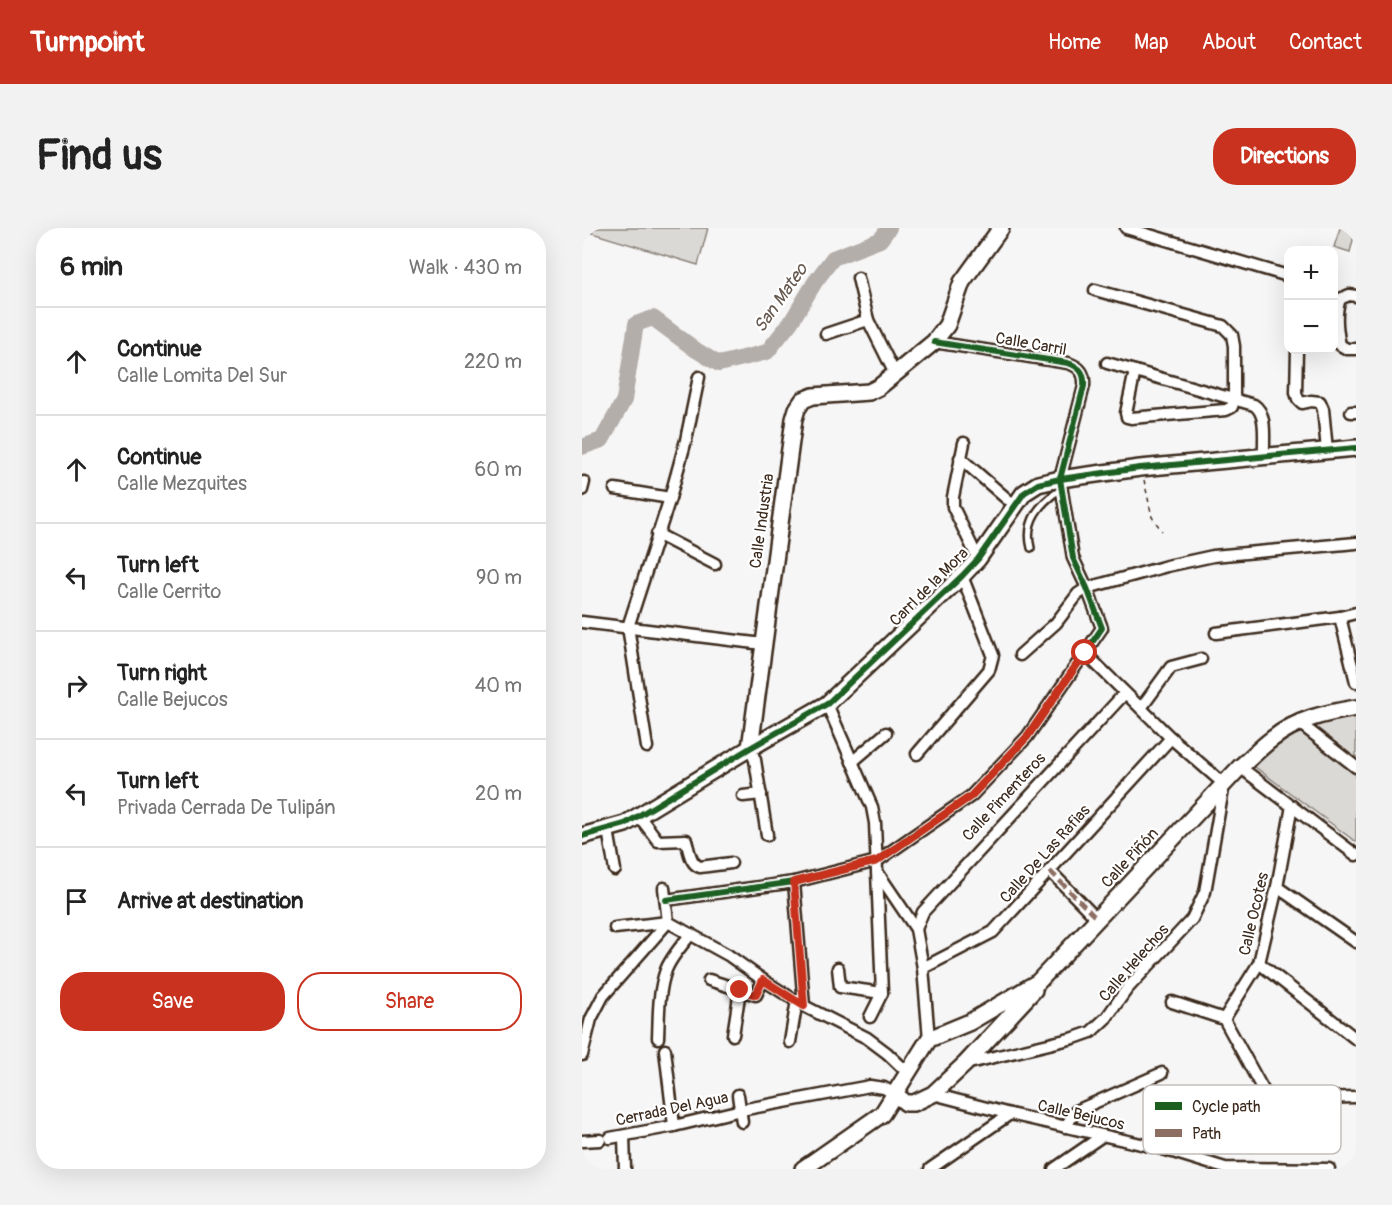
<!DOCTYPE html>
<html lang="en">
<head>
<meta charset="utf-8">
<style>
  :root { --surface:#fff; --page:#f2f2f2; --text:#222; --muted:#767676; --line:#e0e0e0; --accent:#c8321e }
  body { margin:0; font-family:Pangolin,sans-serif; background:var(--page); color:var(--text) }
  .controls { position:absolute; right:18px; top:18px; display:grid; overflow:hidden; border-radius:12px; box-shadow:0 6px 24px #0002 }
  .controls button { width:54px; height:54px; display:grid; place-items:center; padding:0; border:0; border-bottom:2px solid var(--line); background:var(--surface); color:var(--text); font:30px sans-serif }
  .stop { position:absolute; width:18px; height:18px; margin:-14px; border:4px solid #c8321e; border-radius:50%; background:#fff }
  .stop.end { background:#c8321e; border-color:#fff; box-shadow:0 2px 6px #0008 }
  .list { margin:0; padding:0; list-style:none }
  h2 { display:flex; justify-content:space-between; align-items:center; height:78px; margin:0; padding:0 24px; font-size:26px }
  h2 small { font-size:20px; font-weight:400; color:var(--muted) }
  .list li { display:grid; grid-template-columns:39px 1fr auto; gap:18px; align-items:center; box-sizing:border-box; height:108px; padding:0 24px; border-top:2px solid var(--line) }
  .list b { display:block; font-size:22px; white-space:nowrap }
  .list p { margin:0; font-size:20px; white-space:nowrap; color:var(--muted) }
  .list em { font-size:20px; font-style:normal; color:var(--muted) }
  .actions { display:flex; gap:12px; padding:18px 24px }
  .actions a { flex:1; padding:14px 0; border:2px solid var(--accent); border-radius:24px; text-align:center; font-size:21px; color:var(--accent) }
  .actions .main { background:var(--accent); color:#fff }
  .icon { flex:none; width:33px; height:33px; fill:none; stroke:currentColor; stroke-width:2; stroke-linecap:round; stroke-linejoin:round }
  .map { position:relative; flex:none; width:774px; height:941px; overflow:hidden; border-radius:24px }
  header { display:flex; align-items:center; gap:36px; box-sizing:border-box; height:84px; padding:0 30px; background:var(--accent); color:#fff }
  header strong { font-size:28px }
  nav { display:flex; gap:33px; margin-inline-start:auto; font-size:21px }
  .intro { display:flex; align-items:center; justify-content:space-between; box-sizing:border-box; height:144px; padding:0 36px }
  h1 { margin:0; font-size:42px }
  .button { padding:15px 27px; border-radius:24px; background:var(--accent); color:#fff; font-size:21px; font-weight:700 }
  main { display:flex; gap:36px; padding:0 36px }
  aside { flex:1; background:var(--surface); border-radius:24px; box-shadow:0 6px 24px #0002 }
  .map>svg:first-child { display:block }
</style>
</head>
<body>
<header>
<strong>Turnpoint</strong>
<nav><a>Home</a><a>Map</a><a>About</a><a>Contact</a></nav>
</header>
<div class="intro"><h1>Find us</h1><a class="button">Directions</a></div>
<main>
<aside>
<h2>6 min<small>Walk · 430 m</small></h2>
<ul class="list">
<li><svg class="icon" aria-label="ahead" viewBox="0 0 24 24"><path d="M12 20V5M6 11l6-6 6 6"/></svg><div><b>Continue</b><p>Calle Lomita Del Sur</p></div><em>220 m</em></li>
<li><svg class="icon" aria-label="ahead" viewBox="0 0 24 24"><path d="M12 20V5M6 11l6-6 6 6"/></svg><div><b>Continue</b><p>Calle Mezquites</p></div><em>60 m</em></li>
<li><svg class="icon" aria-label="left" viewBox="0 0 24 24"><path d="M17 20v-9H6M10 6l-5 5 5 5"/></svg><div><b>Turn left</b><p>Calle Cerrito</p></div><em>90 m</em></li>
<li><svg class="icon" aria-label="right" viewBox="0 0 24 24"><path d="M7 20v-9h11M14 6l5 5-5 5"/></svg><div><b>Turn right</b><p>Calle Bejucos</p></div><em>40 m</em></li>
<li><svg class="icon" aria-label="left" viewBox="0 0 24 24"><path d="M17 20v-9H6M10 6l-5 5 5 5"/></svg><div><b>Turn left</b><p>Privada Cerrada De Tulipán</p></div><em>20 m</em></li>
<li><svg class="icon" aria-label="arrive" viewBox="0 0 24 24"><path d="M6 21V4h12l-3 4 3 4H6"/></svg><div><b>Arrive at destination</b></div></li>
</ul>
<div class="actions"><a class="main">Save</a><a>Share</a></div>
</aside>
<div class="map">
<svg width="774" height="941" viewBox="0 0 774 941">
  <rect width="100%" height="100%" fill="#f7f6f6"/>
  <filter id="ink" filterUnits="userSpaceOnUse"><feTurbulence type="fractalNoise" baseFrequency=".0167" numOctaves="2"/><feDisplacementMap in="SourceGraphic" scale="12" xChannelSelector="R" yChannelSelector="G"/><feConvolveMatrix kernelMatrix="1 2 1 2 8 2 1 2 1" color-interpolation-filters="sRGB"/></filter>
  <g filter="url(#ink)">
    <g fill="#dbd9d6" stroke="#8b827a" stroke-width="1.5">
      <polygon points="0,0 126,0 116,37 0,2"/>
      <polygon points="758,0 774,0 768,24 752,19"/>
      <polygon points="774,484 774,614 669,536 698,506"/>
    </g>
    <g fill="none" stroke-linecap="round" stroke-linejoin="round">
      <polyline stroke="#b4aeaa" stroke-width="16" points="0,219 20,212 42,172 54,96 71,90 114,122 137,136 185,124 209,94 233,54 251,30 298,12 307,0"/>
      <g stroke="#3b2a1e" stroke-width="10">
        <path id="lane" d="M449,320c-7,-27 9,-45 30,-59"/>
      </g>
      <g stroke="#3b2a1e" stroke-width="15">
        <g id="street">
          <polyline points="544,0 706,48"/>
          <polyline points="276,50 286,92 313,146"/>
          <polyline points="513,62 641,98 650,107 652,118 652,172 650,179 644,182 549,190 545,189 544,185 553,143"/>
          <path d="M774,68l-7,-1 -9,4c-5,13 -3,32 0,46l7,4h9"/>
          <polyline points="244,106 286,92"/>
          <polyline points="715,122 714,165 716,171 720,175 729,173 738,174 741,181 745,222"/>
          <path d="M525,135l147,42c14,9 9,35 10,51"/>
          <polyline points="769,184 774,184"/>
          <polyline points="382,215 371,269 371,279 396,331"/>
          <polyline points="378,230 425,271"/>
          <polyline points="33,261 88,270"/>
          <polyline points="0,262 2,254"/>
          <polyline points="75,306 133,336"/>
          <polyline points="758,389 774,454"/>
          <polyline points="0,394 181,416"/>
          <polyline points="634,405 758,389 774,385"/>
          <polyline points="438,427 474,395 496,366 505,360 585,338 631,328 774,315"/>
          <polyline points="245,476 290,579 293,595 300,765 288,789"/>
          <polyline points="559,480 589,439 619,431"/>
          <polyline points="716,494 774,539"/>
          <polyline points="65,519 46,399 88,270 104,212 117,149"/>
          <polyline points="168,520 173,532 185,607"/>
          <polyline points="335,526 407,442 411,427 380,348"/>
          <polyline points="270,534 304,505"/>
          <polyline points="658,539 774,627"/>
          <polyline points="161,568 179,566"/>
          <path d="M57,588l19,25 28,-1c3,10 4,24 14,27l31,-4"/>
          <polyline points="26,602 33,642"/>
          <polyline points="468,643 515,691"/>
          <polyline points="296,645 334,701 341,740 347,811"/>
          <polyline points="212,654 222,778"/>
          <polyline points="695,659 774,714"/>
          <polyline points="82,660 86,694"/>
          <path d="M84,672l128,-18 83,-21 94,-65 56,-59 75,-109 -15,-40 -14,-30 -13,-79 24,-93c1,-13 -4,-19 -16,-23l-134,-21"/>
          <polyline points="86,694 146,727 181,752 222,778 285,810 305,825 326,845"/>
          <polyline points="33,700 86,694"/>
          <polyline points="334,701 341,684 543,465"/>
          <polyline points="677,735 774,811"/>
          <polyline points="256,740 258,759 300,765"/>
          <polyline points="341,740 411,704 589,510"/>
          <polyline points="127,752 174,767 181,752"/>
          <polyline points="590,774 642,791 686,871"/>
          <polyline points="642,791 677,735 695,659 710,578"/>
          <polyline points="151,807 158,762"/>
          <path d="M76,810c1,-22 0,-46 8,-68 5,-13 16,-25 25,-36"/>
          <polyline points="208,814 215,772"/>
          <polyline points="83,822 92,898"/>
          <polyline points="0,827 9,791 21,768 86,694"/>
          <polyline points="383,836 492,810 509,804 525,789 545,761 610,691 623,664 642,556 589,510 503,425"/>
          <polyline points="351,866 428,886 581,921 643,940 747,941"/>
          <polyline points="156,867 160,894"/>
          <polyline points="483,899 494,883 580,845"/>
          <polyline points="42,908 43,941"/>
          <polyline points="28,910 92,898 159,882 288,858 302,860 313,866"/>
          <polyline points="0,913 18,912"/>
          <polyline points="581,921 686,871 774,869"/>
          <polyline points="348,941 428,886"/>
          <polyline points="472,941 520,908"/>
        </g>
      </g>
      <g stroke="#3b2a1e" stroke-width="20">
        <g id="secondary">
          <polyline points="168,520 212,191 215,181 221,172 231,168 287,164 297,159 352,114 365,97 380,54 419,0"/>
          <polyline points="0,608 43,596 168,520 245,476 380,348 396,331 442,265 456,256 478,251 558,240 774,220"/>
          <polyline points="313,866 324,875 332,875 351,866 383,836 452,762"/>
          <path d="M221,941l79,-55 47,-75 41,-17 68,-40 202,-215c11,-9 21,-20 32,-28 25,-20 54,-26 84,-31"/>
        </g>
      </g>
      <polyline stroke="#3b2a1e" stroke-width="1.5" stroke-dasharray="4.5 4.5" stroke-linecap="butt" points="562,252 570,289 580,303"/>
      <use href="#lane" stroke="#fff" stroke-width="5"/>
      <use href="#street" stroke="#fff" stroke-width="10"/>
      <use href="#secondary" stroke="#fff" stroke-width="15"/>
      <polyline stroke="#8d6e63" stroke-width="4.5" stroke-dasharray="9 4.5" stroke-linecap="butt" points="468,643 515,691"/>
      <g stroke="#fff" stroke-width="10">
        <g id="cycleway">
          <polyline points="0,608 43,596 168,520 245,476 380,348 396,331 442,265 456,256 478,251 558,240 774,220"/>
          <path d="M84,672l128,-18 83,-21 94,-65 56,-59 75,-109 -15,-40 -14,-30 -13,-79 24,-93c1,-13 -4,-19 -16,-23l-134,-21"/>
        </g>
      </g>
      <use href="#cycleway" stroke="#1b5e20" stroke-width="6"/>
    </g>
  </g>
  <g fill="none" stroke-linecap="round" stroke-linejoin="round" filter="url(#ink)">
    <polyline stroke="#c8321e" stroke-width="8" points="158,762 174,767 181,752 222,778 212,654 295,633 389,568 445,509 503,425"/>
  </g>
  <g text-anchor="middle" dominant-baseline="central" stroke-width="4.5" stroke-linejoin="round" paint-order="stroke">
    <g font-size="16" fill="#3b2a1e" stroke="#fff">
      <text transform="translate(449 116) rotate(10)">Calle Carril</text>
      <text transform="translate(180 293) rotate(-82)">Calle Industria</text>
      <text transform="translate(347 359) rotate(-45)">Carrl de la Mora</text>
      <text transform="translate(422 569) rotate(-47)">Calle Pimenteros</text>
      <text transform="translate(463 626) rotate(-48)">Calle De Las Rafias</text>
      <text transform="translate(548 630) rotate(-47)">Calle Piñón</text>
      <text transform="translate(672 686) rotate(-77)">Calle Ocotes</text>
      <text transform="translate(552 735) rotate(-49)">Calle Helechos</text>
      <text transform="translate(90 881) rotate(-12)">Cerrada Del Agua</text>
      <text transform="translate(499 887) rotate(13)">Calle Bejucos</text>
    </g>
    <g font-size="18" font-style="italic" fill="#65584f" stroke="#fff">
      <text transform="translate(199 70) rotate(-55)">San Mateo</text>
    </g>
  </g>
  <rect x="561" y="857" width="198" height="69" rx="9" fill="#fff" stroke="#c4bfbc" stroke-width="1.5"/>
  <rect x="573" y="874" width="27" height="8" fill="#1b5e20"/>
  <rect x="573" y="901" width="27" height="8" fill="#8d6e63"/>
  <g font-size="16" fill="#3b2a1e">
    <text x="610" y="884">Cycle path</text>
    <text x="610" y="911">Path</text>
  </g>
</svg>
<div class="controls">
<button>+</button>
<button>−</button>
</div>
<div class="stop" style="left:503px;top:425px"></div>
<div class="stop end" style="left:158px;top:762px"></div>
</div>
</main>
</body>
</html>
